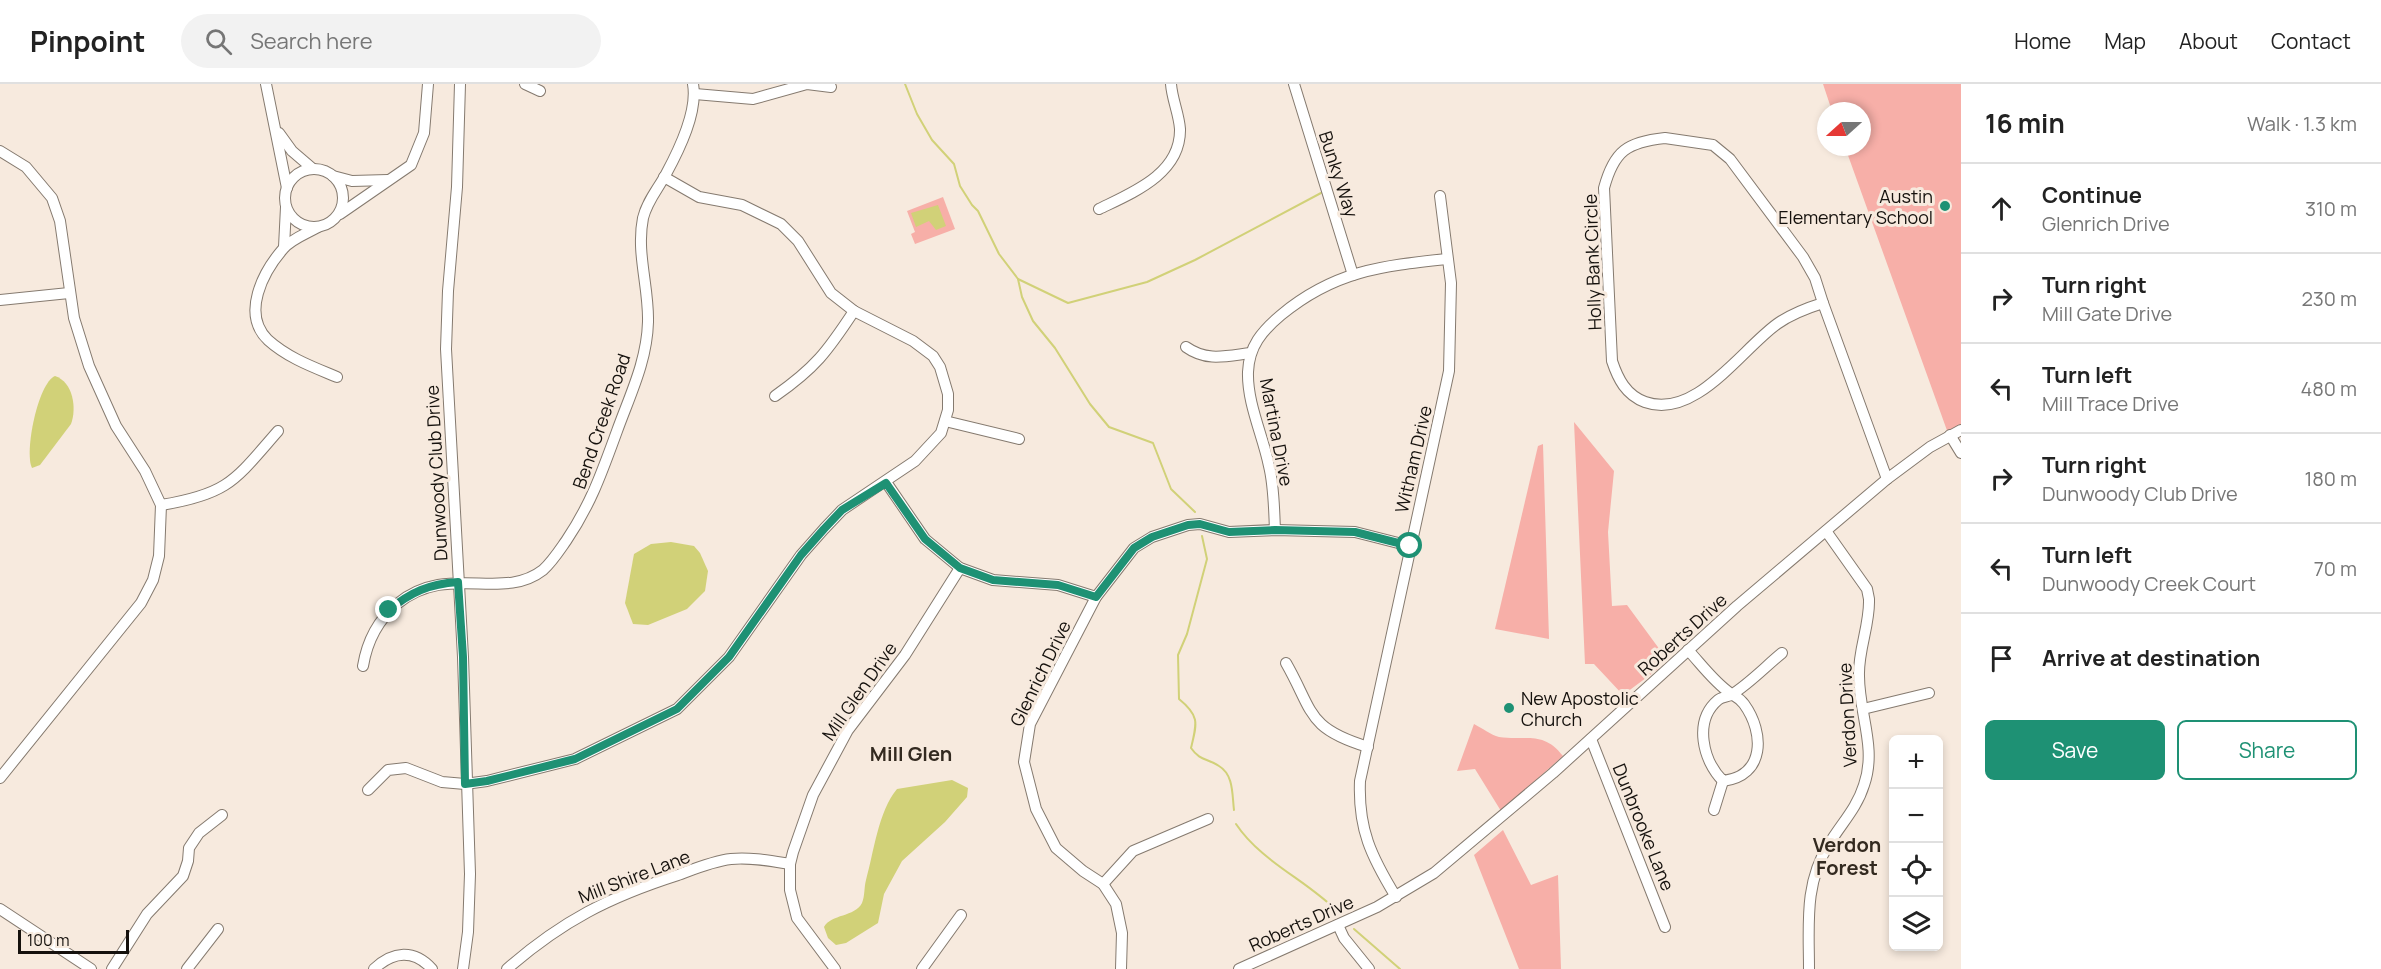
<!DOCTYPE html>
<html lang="en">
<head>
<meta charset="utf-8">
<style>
  :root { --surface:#fff; --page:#f2f2f2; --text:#222; --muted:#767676; --line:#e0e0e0; --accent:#1e9174 }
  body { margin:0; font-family:Manrope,sans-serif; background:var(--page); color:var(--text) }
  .controls { position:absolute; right:18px; bottom:18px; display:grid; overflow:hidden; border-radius:9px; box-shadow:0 3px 9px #0003 }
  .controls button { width:54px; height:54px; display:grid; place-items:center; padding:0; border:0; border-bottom:2px solid var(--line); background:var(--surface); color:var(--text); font:30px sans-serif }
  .compass { position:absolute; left:1817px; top:18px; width:54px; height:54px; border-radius:50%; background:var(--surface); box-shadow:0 3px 9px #0003; rotate:249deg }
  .scale { position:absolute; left:18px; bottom:15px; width:111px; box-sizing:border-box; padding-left:6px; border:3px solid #15110d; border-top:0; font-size:16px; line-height:21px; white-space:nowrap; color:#15110d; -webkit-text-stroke:4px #f7eade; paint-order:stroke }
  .stop { position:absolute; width:18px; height:18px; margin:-14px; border:4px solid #1e9174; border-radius:50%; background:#fff }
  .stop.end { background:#1e9174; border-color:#fff; box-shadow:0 2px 6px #0008 }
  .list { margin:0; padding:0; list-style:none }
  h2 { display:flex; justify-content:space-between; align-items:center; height:78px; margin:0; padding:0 24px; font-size:26px }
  h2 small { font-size:20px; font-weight:400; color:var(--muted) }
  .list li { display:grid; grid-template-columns:39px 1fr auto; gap:18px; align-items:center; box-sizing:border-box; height:90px; padding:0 24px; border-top:2px solid var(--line) }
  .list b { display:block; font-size:22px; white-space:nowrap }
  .list p { margin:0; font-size:20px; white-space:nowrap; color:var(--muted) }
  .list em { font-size:20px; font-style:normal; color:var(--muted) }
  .actions { display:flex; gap:12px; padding:18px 24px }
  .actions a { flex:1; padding:14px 0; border:2px solid var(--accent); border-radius:9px; text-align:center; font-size:21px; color:var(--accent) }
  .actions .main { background:var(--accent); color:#fff }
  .icon { flex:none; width:33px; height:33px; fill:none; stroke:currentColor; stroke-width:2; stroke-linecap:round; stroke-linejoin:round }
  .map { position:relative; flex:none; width:1961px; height:885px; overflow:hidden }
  header { display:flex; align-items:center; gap:36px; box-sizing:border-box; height:84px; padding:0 30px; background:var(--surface); border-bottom:2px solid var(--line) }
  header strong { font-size:28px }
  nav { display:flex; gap:33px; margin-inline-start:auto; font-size:21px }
  .search { width:420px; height:54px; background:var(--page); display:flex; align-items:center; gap:15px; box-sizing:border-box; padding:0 21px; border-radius:33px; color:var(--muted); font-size:22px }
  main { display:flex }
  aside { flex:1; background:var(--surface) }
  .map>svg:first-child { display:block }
</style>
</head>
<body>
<header>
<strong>Pinpoint</strong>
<div class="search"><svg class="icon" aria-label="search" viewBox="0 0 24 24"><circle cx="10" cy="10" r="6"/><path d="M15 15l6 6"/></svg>Search here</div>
<nav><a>Home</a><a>Map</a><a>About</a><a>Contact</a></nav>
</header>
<main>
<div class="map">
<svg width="1961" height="885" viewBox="0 0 1961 885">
  <rect width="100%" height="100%" fill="#f7eade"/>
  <g fill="#f7afa8">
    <polygon points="1823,0 1961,0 1961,346 1949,352 1845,63 1862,63 1862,27 1832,27"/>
    <polygon points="943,113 955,145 915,160 911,150 915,148 907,127"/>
    <polygon points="1574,338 1614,387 1608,448 1612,522 1627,521 1663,570 1658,585 1623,611 1594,580 1585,580"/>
    <polygon points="1543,360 1549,555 1495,545 1538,362"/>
    <path d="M1474,640c8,4 17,11 25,13 27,4 44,-7 64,19l-62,55 -26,-42 -18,2z"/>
    <polygon points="1503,746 1531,801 1558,791 1561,885 1519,885 1474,771"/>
  </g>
  <g fill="#d1d178">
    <polygon points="938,121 946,142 936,146 929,137 916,143 911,129"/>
    <path d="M55,292c18,6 22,32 16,48l-31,41 -8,3c-8,-16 6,-85 23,-92z"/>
    <polygon points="671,458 694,462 700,469 708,487 705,507 687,525 648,541 633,540 625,519 634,470 651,460"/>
    <path d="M952,696l16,8 -1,9 -22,25 -43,39 -18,33 -6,29 -32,20 -10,2 -8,-7 -4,-11c7,-13 31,-10 38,-24 3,-7 2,-16 4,-23 8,-28 12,-68 31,-91z"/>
  </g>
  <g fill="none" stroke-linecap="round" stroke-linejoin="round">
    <g stroke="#d1d178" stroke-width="2">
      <polyline points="905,0 917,30 932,56 954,80 960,102 972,121 978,127 999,170 1018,195 1068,219 1147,198 1195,176 1321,109"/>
      <polyline points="1018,195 1022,213 1033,237 1055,264 1090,320 1109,343 1153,359 1171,405 1195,428"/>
      <path d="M1202,452l5,23 -20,75 -9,21 1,44c21,17 18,24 12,49 9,13 16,10 28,18 15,9 13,29 15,44"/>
      <path d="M1236,740c26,39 73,57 104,90"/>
      <polyline points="1354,845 1400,885"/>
    </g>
    <g stroke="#857a6f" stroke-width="12">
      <g id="minor">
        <polyline points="266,0 287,104"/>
        <polyline points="460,0 457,103 448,207 446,265 463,573 470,790 468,848 463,885"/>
        <polyline points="525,0 540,7"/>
        <polyline points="1294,0 1353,191"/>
        <polyline points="695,10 753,15 807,0 831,3"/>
        <polyline points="279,49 292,67 313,85"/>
        <path d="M1665,54l48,7 17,14 73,98 12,21 8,25c-16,5 -32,11 -46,21 -36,26 -82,96 -132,78 -19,-7 -27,-23 -33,-41l-8,-173c10,-37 23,-46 61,-50z"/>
        <polyline points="0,67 26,83 52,114 60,137 74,234 89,282 116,342 145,387 161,421 159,472 153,496 141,519 0,694"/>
        <circle cx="314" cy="114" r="29"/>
        <polyline points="333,92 352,97 388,96"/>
        <path d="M1099,125c33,-16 82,-35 81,-80 -1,-15 -8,-30 -9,-45"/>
        <polyline points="340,130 411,81 424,49 428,0"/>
        <path d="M318,143c-10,6 -27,12 -35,22 -20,23 -42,65 -15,91 20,18 45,27 69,37"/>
        <polyline points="284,163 286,123"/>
        <polyline points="0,216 69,209"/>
        <polyline points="1823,219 1887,395"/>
        <path d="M1186,263c21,15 40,9 65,6"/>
        <path d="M775,312c40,-28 52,-44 79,-85"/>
        <polyline points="945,337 1019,355"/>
        <polyline points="1950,351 1961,369"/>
        <polyline points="886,398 925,455 960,484 993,496 1058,501 1096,513"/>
        <path d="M161,421c68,-11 74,-25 117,-74"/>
        <path d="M1275,446c-1,-21 -1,-44 -6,-64 -6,-30 -22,-63 -21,-94 1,-26 14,-41 33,-57 53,-44 100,-49 166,-56"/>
        <path d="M1688,566c13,14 26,32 42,43 5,4 9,4 14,11 21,29 21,72 -21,77 -20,-20 -30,-60 -5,-81 3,-3 9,-3 13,-5 18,-11 35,-29 51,-42"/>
        <path d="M1286,579c28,49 20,65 82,84"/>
        <path d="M363,582c4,-24 15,-46 34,-62 51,-42 105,-2 146,-34 9,-8 16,-19 23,-29 25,-37 36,-69 51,-110 13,-36 30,-70 31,-109 1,-35 -12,-69 -5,-104 4,-17 15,-29 23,-44 13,-24 32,-62 27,-90"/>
        <polyline points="1863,625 1929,609"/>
        <polyline points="1591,655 1665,843"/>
        <polyline points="368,706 388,686 406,684 442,698 465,700 487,697 575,675 677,625 729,573 801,471 824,445 842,426 915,377 941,349 948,326 948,310 940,283 933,272 913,257 854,227 831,209 798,157 781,140 742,121 699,113 664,93"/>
        <polyline points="1714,726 1723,697"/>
        <polyline points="1103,800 1133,767 1208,735"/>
        <path d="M1396,813c-25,-41 -38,-68 -36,-116l89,-410 2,-88 -11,-87"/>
        <polyline points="0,825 91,885"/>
        <polyline points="1338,841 1344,854 1369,885"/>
        <polyline points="112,885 147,830 183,792 188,777 189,764 199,749 222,731"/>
        <polyline points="187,885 218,845"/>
        <path d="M374,885c19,-18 40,-20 58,0"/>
        <path d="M507,885c55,-48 102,-72 171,-94 16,-6 35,-14 53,-16 19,-2 40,2 59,5"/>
        <polyline points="835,885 797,834 790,806 790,780 793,768 813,711 848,646 905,571 960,484"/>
        <polyline points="922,885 961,831"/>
        <polyline points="1121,885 1122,849 1116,820 1103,800 1083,787 1056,764 1036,725 1024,678 1030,640 1096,513 1134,464 1152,453 1188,441 1200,440 1229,448 1275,446 1355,448 1410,462"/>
        <polyline points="1239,885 1377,823 1434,789 1553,689 1737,522 1887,395 1930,363 1961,346"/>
        <path d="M1809,885c0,-44 -5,-86 20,-125 12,-20 28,-36 35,-59 13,-37 -5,-71 -5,-109 -1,-26 11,-51 10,-77l-2,-10 -41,-58"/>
      </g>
    </g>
    <use href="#minor" stroke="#fff" stroke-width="10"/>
  </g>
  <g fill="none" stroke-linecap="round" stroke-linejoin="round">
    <path stroke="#1e9174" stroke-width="8" d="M389,526c22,-18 40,-26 69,-28l5,75 2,127 22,-3 88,-22 102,-50 52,-52 72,-102 23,-26 18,-19 44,-27 39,56 35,29 33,12 65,5 38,12 38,-49 18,-11 36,-12 12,-1 29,8 46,-2 80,2 55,14"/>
  </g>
  <g fill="#1e9174" stroke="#f7eade" stroke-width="2">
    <circle cx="1945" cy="122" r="6"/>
    <circle cx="1509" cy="624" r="6"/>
  </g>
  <g text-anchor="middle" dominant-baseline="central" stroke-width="6" stroke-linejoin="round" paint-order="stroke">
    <g font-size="18" fill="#15110d" stroke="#f7eade">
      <text transform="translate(1339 90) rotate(72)">Bunky Way</text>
      <text transform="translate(1592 178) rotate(-92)">Holly Bank Circle</text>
      <text transform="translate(601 337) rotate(-71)">Bend Creek Road</text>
      <text transform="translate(1277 348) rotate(79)">Martina Drive</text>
      <text transform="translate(1413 375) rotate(-77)">Witham Drive</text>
      <text transform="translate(436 389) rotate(-93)">Dunwoody Club Drive</text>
      <text transform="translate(1682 550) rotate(-42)">Roberts Drive</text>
      <text transform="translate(1040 589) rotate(-64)">Glenrich Drive</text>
      <text transform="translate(859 607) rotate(-55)">Mill Glen Drive</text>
      <text transform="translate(1847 631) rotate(-93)">Verdon Drive</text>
      <text transform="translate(1644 743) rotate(68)">Dunbrooke Lane</text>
      <text transform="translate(634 792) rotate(-21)">Mill Shire Lane</text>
      <text transform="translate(1301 839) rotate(-24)">Roberts Drive</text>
    </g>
    <g font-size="18" fill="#15110d" stroke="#f7eade" text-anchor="end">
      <text x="1933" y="112">Austin<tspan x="1933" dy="21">Elementary School</tspan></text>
      <text x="1521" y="614" text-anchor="start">New Apostolic<tspan x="1521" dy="21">Church</tspan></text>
    </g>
    <g font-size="20" font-weight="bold" fill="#332a20" stroke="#f7eade">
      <text x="911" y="669">Mill Glen</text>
      <text x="1847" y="760">Verdon<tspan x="1847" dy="23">Forest</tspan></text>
    </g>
  </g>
</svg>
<div class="controls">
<button>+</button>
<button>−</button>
<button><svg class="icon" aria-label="locate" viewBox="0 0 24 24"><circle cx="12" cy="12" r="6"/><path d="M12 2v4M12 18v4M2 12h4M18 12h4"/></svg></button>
<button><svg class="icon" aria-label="layers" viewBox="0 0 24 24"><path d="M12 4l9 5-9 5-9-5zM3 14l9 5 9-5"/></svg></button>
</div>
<svg class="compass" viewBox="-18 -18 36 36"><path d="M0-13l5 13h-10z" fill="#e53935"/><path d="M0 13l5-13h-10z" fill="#767676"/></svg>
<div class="scale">100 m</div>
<div class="stop" style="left:1410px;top:462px"></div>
<div class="stop end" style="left:389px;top:526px"></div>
</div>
<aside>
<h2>16 min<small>Walk · 1.3 km</small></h2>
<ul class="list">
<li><svg class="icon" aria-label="ahead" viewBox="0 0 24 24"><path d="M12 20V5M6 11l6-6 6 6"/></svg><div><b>Continue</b><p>Glenrich Drive</p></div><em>310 m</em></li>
<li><svg class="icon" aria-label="right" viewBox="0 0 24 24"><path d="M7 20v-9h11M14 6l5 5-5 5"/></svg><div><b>Turn right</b><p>Mill Gate Drive</p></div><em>230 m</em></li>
<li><svg class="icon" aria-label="left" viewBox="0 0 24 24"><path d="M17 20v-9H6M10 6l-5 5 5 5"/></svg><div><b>Turn left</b><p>Mill Trace Drive</p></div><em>480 m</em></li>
<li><svg class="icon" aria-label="right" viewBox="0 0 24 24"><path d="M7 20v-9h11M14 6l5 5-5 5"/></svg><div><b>Turn right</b><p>Dunwoody Club Drive</p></div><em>180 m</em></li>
<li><svg class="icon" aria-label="left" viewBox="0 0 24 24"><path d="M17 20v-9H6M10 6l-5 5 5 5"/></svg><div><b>Turn left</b><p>Dunwoody Creek Court</p></div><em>70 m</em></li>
<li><svg class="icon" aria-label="arrive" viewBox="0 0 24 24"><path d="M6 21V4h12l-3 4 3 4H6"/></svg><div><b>Arrive at destination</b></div></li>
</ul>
<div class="actions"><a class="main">Save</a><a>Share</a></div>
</aside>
</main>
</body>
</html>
